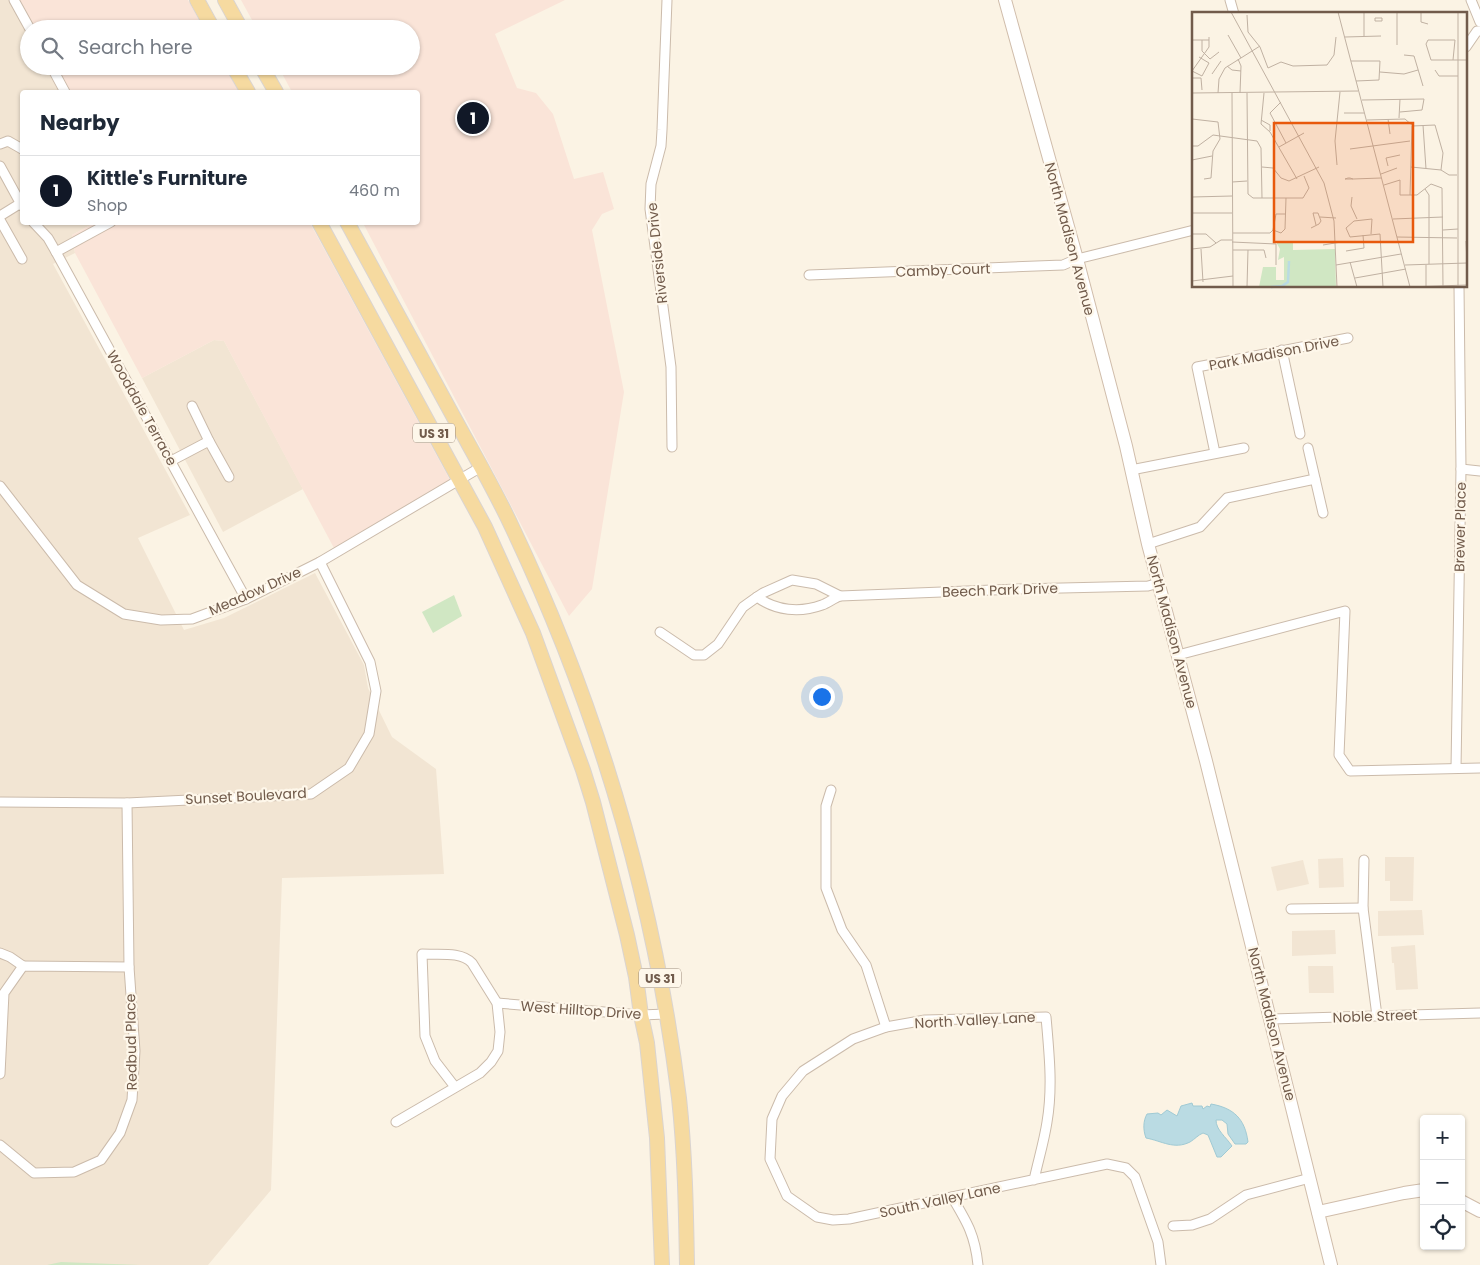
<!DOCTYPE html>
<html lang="en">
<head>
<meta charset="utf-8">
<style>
  :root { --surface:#fff; --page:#f2f2f3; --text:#1f2937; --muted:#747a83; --line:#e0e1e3; --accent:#111827 }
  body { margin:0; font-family:Poppins,sans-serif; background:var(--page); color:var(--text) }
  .controls { position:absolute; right:15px; bottom:15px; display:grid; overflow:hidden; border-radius:5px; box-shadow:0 1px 4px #0004 }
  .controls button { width:45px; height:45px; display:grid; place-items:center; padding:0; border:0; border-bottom:1px solid var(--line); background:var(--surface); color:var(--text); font:25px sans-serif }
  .you { position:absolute; left:821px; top:696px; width:18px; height:18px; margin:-12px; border:4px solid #fff; border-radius:50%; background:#1a73e8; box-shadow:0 0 0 8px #1a73e833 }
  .badge { display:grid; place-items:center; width:32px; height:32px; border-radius:50%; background:var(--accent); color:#fff; font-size:16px; font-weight:700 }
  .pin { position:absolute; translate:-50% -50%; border:2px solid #fff; box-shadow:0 1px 5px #0006 }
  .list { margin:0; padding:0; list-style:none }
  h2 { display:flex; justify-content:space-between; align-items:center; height:65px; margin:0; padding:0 20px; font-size:21px }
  h2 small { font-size:16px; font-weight:400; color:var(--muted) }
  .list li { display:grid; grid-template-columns:32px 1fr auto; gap:15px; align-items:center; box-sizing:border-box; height:70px; padding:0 20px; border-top:1px solid var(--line) }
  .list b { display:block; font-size:19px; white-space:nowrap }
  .list p { margin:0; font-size:16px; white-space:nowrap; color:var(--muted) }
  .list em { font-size:16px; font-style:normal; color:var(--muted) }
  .icon { flex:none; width:28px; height:28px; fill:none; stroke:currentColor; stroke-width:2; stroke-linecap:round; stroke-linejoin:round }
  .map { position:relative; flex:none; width:1480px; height:1265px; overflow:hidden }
  .search { position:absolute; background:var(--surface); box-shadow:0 1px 4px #0004; left:20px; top:20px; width:400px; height:55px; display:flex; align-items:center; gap:12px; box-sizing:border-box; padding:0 18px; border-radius:28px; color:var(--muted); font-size:19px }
  .panel { position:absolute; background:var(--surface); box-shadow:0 1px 4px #0004; left:20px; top:90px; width:400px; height:135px; border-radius:5px }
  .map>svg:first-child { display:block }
</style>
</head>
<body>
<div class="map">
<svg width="1480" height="1265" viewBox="0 0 1480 1265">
  <rect width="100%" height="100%" fill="#fbf3e4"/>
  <g fill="#f2e5d3">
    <polygon points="0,0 9,0 29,37 29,66 45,66 59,92 22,92 22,222 94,223 72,235 75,253 53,264 190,515 138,538 184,630 224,618 315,573 364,665 368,688 392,737 436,769 444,874 282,878 271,1190 208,1265 0,1265"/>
    <polygon points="214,340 224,341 303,489 223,532 142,378"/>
    <polygon points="1385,857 1414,857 1413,901 1390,901 1390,881 1385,881"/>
    <polygon points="1343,858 1344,887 1319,888 1318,859"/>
    <polygon points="1303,860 1309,884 1277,891 1271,867"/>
    <polygon points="1422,910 1424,935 1378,936 1378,911"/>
    <polygon points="1335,930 1336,954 1292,956 1292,931"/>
    <polygon points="1415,945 1418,989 1396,990 1394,963 1392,963 1391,947"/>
    <polygon points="1308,966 1333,966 1334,993 1309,993"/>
  </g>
  <g fill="#fae4d8">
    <polygon points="9,0 188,0 204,29 29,29 29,37"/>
    <polygon points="241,0 565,0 495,34 517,88 536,93 553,114 574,179 603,172 614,209 602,214 592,230 624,392 592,589 569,616 363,223 418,222 418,92 292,92 278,66 411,66 411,29 257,29"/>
    <polygon points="45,66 224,66 239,92 59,92"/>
    <polygon points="94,223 310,223 450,480 335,550 224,341 214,340 142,378 75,253 72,235"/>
  </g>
  <g fill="#d0e7c3">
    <polygon points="454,595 462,616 433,633 422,612"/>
    <polygon points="61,1262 140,1265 47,1265"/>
  </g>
  <path fill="#badbe3" stroke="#a0cad4" d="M1192,1103l1,3h9l1,3 4,-3 3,1 1,-3c23,4 34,15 37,38l-2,2h-11l-7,-10 -1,-10 -5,-4h-6c0,10 10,17 16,26l-11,11h-4l-9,-22 -5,-2c-5,2 -8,6 -13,9 -16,8 -28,-1 -44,-4 -3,-8 -3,-17 1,-24l11,-1 3,2 6,-5 10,6 4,-10z"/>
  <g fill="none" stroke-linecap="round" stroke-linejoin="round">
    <g stroke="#cbbbab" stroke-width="11">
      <g id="street">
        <polyline points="14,0 30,29"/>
        <polyline points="667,0 662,130 661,146 651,184 650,209 671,367 672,447"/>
        <polyline points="1230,0 1234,14"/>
        <polyline points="1471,0 1480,22"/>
        <polyline points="1466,47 1477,31 1480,31"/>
        <polyline points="51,66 65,92"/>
        <polyline points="0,144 8,141 22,149"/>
        <polyline points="0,166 22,206"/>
        <polyline points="0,216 21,203"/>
        <polyline points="0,220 22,259"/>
        <polyline points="33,222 48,238 56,252 246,599"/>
        <polyline points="56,252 111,222"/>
        <polyline points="809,275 1063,265 1077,259 1194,230"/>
        <polyline points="1282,350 1300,434"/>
        <polyline points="192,406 209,441"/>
        <polyline points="1308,448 1323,513"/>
        <polyline points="1215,453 1197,367 1348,338"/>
        <polyline points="171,461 209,441 229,477"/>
        <polyline points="1461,469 1480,471"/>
        <polyline points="1131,470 1244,448"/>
        <polyline points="0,486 77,585 124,614 161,620 192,619 246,599 320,562 481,467"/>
        <polyline points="1148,544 1200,527 1227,498 1315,479"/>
        <path d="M792,580l24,4 24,12c-6,2 -12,7 -18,9 -22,8 -46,6 -65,-8l6,-4z"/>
        <polyline points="840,596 1019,589 1148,586 1159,583"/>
        <polyline points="660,632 694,655 704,655 718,644 743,607 757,597"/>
        <polyline points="1178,655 1345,611 1339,755 1350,771 1480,768"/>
        <polyline points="1456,768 1461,469 1459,286"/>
        <polyline points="831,790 826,806 826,888 842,930 866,965 886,1027"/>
        <polyline points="0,802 127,803 311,794 349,768 369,734 376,691 370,662 320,562"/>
        <polyline points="1364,860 1363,908 1377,1016"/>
        <polyline points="1291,909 1363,908"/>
        <polyline points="0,953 10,957 23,966"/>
        <polyline points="497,1003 641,1015 666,1014"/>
        <polyline points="1271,1019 1480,1013"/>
        <polyline points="0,1074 4,993 23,966 129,967"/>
        <path d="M396,1122l84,-49 11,-11 7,-11 2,-19 -3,-29 -25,-40c-11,-12 -34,-8 -50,-9l3,82 10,25 20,26"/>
        <polyline points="0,1145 34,1173 74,1172 101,1160 120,1133 132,1100 135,1051 129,967 127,803"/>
        <path d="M1034,1180c4,-19 10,-38 13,-58 6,-35 2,-70 -1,-105l-121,3 -39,7 -33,12 -50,32 -21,25 -10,23 -2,40 17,37 30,21 16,3 16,-1 258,-55 19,4 9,9 23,65 3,23"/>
        <path d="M952,1197c15,25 23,38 26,68"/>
        <polyline points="1173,1226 1192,1225 1210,1219 1246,1195 1310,1178"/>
      </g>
    </g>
    <g stroke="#d0bdab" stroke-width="14">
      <g id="secondary">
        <polyline points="1005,0 1077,259 1126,446 1148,544 1206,761 1331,1265"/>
        <polyline points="1461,1201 1480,1211"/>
        <polyline points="1318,1212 1404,1193 1424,1190"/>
      </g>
    </g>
    <g stroke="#dad4d0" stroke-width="16">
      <g id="primary">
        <polyline points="197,0 213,29"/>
        <polyline points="225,0 241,29"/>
        <polyline points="233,66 248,92"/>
        <polyline points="261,66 276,92"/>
        <polyline points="319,222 485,527 533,633 583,770 593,802 627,935 636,977 641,1015 647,1043 657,1138 662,1265"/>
        <path d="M347,222c35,64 70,128 105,192 20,37 42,74 60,113 86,181 142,371 167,571 6,55 7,111 8,167"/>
      </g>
    </g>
    <use href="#street" stroke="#fff" stroke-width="9"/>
    <use href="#secondary" stroke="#fff" stroke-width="12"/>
    <use href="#primary" stroke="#f6daa0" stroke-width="14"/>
  </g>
  <g text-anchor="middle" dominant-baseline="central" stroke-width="4.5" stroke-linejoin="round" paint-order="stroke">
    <g fill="#fef7ea" stroke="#9b8a7b" stroke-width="1">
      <rect x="413" y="423.5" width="42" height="19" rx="4"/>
      <rect x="639" y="968.5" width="42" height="19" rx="4"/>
    </g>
    <g font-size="12" font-weight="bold" fill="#715b4b">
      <text x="434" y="433">US 31</text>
      <text x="660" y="978">US 31</text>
    </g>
    <g font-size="14" fill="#715b4b" stroke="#fef7ea">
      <text transform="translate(1070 239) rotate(75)">North Madison Avenue</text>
      <text transform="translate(657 253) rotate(-96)">Riverside Drive</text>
      <text transform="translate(943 270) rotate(-2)">Camby Court</text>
      <text transform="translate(1274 353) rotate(-11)">Park Madison Drive</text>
      <text transform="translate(142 408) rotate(61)">Wooddale Terrace</text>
      <text transform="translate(1460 527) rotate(-89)">Brewer Place</text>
      <text transform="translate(1000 590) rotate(-2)">Beech Park Drive</text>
      <text transform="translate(255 591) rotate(-24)">Meadow Drive</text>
      <text transform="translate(1172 632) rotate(75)">North Madison Avenue</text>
      <text transform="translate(246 796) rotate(-3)">Sunset Boulevard</text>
      <text transform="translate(581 1010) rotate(4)">West Hilltop Drive</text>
      <text transform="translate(1375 1016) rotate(-2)">Noble Street</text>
      <text transform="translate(975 1020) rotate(-3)">North Valley Lane</text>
      <text transform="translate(1272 1024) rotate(76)">North Madison Avenue</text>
      <text transform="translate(131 1042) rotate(-91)">Redbud Place</text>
      <text transform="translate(940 1200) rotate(-12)">South Valley Lane</text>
    </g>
  </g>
  <g transform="translate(1192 12)">
    <rect width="275" height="275" fill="#fbf3e4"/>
    <path d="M84,230h17v8l42,-1 1,38h-77l4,-20h13v13h8v-23l-6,3 2,-11z" fill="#d0e7c3"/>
    <path fill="none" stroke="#badbe3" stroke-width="2.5" d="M79,275l11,-1 6,-4 1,-21"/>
    <path fill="none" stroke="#c0b1a2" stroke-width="1" d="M39,0l93,171 10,38 3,66M146,0l72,275M205,0v33M229,0v10l7,2M55,3l1,17 12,15 8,21 13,-6 12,4 34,-1 7,-10 2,-18M183,6h7v3h-7zM36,23l13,23M172,24v-24M153,25l36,-1M0,28h17M10,28v11l8,8 9,-7M212,43l10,1 9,30M46,47l3,7 -1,27M261,48l2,-20h-27l-2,4 5,16h36M159,49h29l-1,19 -23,1M35,54l5,4 9,1M243,58l4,6h19M0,59l17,-24v-10M0,59l10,5 7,-13 -10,-6M188,60l24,2 14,-4M20,62l9,-13M0,66h9l1,12M0,81l166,-2M26,81l1,-14 6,-11 35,-22M40,81l1,194M55,81l1,101 5,4h50l6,-10 -5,-12M72,81l-3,31 9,8 27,47M170,88l62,-1 -2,11 -22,2M89,90l-11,11 16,30M152,101h20M207,106l1,-19M0,107l26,3 2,17 -7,12 -2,27 -7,1M196,107l2,15M69,108l9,5v6M175,108l38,-1 8,7M231,113l3,44M0,134h6l15,-11 44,6 4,7 1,50M87,135l25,-14M158,137l60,-8M0,148l20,-4M145,153l-2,-24 5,-49M196,154l-2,-8 14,-3M70,155l11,1 8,10 8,3 30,-14M219,155l30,3M249,158l8,5h8M189,162l16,-6M156,166h2l3,1h-8zM161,167l28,-1M40,170l15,-1M192,173l16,-5v15h17l14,-11 11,4 1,99M233,177l4,6v69M218,183l2,-69 23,-1 8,28 -2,17M0,185l40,-1M160,185l-1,9 6,13M0,201h40M128,205l16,1M201,207l50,-2M119,216l8,-4 2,-3 -3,-8h-5l3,12M81,218l8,3 4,-4 1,-31M251,218l15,-1M41,221h37l3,-3 3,-16h10M0,222h14l10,9M179,222l1,-15 -18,2 -8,7 4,9 30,-3 3,53M205,225l60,1M40,230l44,2v21M131,233l18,-3M0,237l18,-2 11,-7h11M9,237l2,33M41,238h31l2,8M154,239l18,-3 -1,-13M158,250l7,25M144,253l65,-11M213,253l62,-2 -1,-22M234,253v21M163,266l51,-9M0,269l41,-5M55,275l1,-37M216,275l59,-2M266,275v-275"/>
    <path fill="#e8590c" fill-opacity="0.15" stroke="#e8590c" stroke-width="2.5" d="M82,111h139v119h-139z"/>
    <rect width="275" height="275" fill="none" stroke="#715b4b" stroke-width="2.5"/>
  </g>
</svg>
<div class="controls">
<button>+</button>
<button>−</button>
<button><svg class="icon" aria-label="locate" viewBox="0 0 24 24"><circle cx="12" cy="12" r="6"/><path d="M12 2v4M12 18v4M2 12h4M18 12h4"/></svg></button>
</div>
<div class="you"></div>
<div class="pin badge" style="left:473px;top:118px">1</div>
<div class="search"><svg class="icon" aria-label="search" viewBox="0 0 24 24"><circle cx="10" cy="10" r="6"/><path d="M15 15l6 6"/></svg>Search here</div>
<section class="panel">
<h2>Nearby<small></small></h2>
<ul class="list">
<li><span class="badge">1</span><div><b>Kittle's Furniture</b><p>Shop</p></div><em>460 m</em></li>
</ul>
</section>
</div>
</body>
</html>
